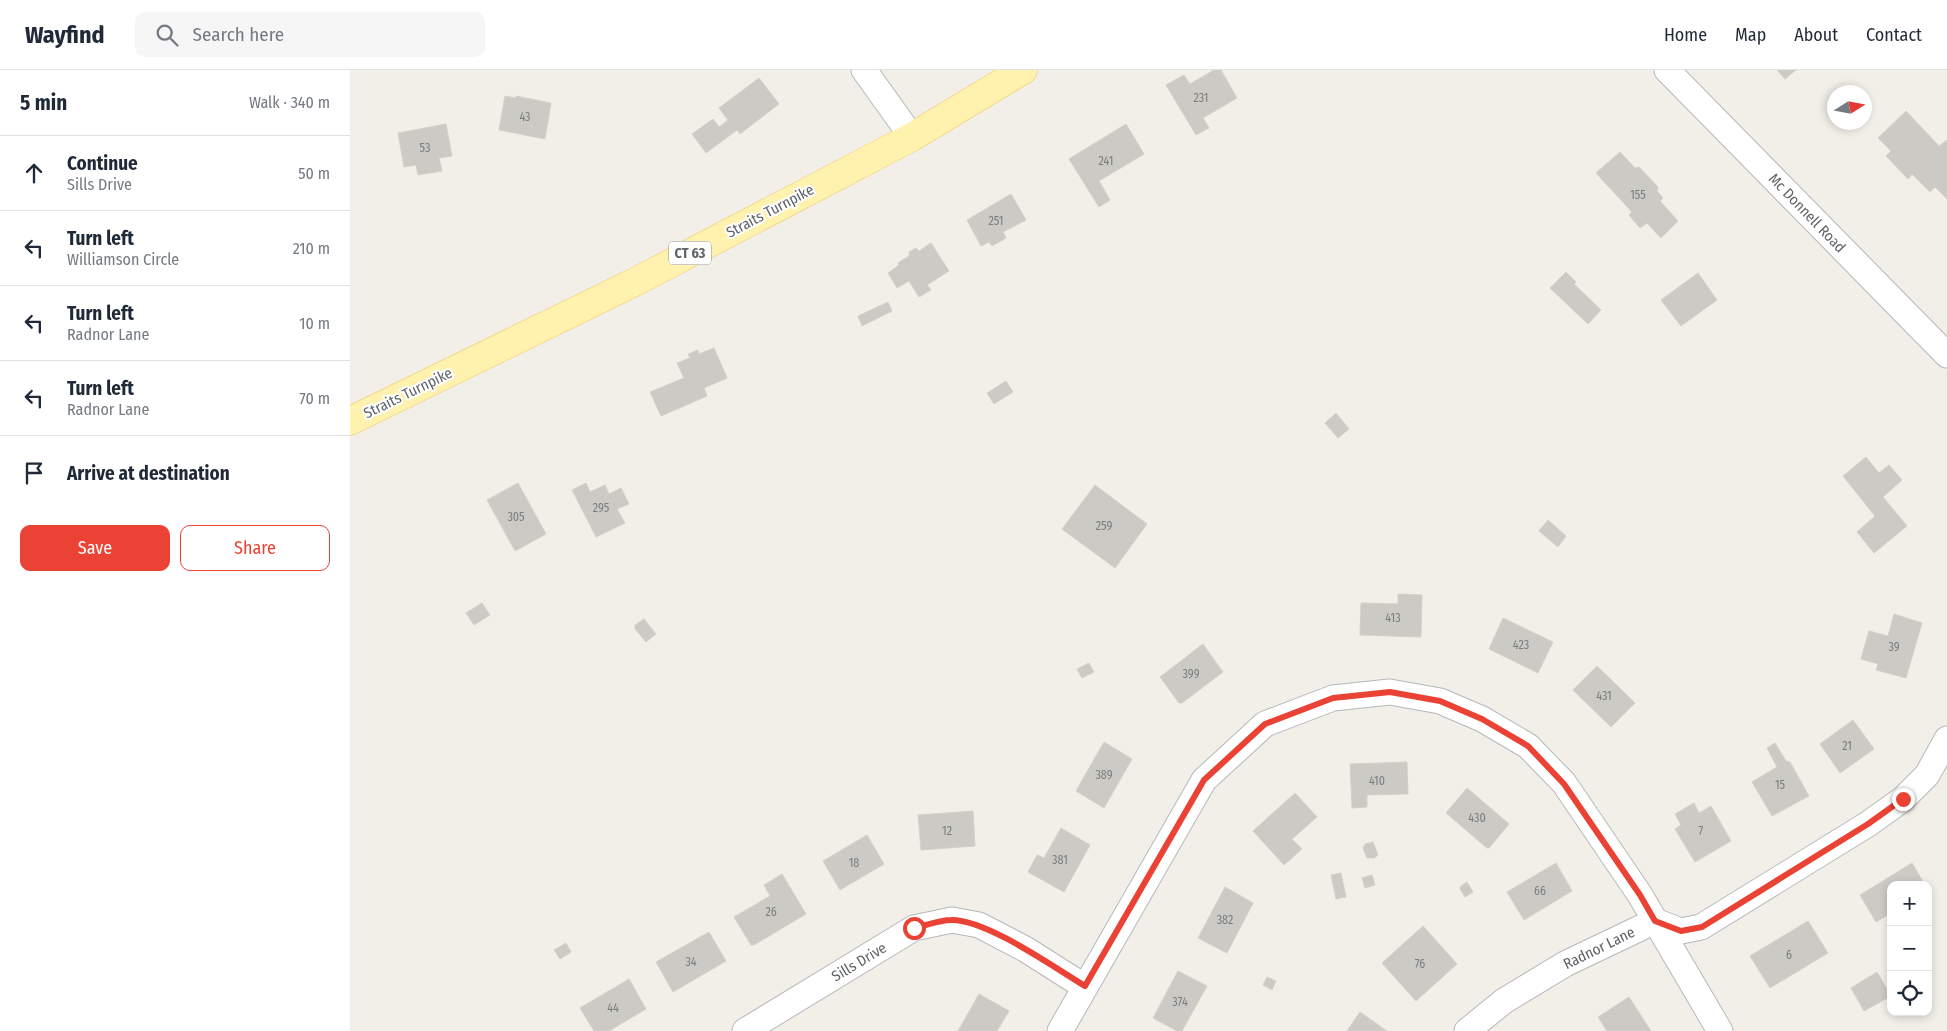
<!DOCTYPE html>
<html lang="en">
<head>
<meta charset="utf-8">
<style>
  :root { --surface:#fff; --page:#f6f6f7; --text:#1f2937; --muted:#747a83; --line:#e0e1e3; --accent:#ea4335 }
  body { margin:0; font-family:"Fira Sans Condensed",sans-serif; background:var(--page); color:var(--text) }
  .controls { position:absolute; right:15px; bottom:15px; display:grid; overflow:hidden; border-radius:10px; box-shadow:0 2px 8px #0003 }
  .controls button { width:45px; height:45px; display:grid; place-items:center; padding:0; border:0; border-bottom:1px solid var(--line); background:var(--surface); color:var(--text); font:25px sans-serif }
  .compass { position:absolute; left:1477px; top:15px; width:45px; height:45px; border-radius:50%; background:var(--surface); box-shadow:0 2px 8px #0003; rotate:79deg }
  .stop { position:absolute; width:15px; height:15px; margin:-11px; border:4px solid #ea4335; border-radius:50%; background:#fff }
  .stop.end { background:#ea4335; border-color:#fff; box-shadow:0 1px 5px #0008 }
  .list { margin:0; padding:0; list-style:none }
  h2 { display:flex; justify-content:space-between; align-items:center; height:65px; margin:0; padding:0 20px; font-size:21px }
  h2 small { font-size:16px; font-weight:400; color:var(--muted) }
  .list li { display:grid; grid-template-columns:32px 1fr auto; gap:15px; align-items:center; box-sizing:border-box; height:75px; padding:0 20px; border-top:1px solid var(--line) }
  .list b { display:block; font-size:19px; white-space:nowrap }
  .list p { margin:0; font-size:16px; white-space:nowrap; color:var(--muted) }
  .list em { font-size:16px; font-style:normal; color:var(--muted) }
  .actions { display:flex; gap:10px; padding:15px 20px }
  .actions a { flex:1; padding:11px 0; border:1px solid var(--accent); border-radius:10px; text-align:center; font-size:18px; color:var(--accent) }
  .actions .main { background:var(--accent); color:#fff }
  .icon { flex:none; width:28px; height:28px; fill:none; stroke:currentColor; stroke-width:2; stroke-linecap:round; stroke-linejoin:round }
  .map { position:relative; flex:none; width:1597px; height:961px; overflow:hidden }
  header { display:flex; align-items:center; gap:30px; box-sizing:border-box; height:70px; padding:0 25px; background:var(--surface); border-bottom:1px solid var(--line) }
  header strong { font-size:24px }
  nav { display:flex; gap:28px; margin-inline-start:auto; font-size:18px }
  .search { width:350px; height:45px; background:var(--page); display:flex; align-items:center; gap:12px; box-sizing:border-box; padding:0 18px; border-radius:10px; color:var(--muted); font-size:19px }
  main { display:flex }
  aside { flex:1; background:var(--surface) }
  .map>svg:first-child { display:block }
</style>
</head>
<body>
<header>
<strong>Wayfind</strong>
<div class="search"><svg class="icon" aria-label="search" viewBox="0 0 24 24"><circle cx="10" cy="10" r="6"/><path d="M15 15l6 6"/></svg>Search here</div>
<nav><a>Home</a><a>Map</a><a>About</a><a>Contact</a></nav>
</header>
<main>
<aside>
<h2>5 min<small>Walk · 340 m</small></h2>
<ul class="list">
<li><svg class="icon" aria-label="ahead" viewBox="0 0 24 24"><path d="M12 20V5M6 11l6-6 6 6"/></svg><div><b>Continue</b><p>Sills Drive</p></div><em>50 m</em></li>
<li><svg class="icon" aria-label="left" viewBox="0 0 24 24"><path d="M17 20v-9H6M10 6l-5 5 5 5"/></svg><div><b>Turn left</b><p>Williamson Circle</p></div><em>210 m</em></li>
<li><svg class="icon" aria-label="left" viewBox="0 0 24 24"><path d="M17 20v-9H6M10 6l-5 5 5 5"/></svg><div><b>Turn left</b><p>Radnor Lane</p></div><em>10 m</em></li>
<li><svg class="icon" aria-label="left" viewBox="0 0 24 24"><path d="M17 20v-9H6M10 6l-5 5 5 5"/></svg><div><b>Turn left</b><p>Radnor Lane</p></div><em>70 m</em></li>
<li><svg class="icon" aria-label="arrive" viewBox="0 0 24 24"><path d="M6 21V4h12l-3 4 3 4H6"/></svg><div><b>Arrive at destination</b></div></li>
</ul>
<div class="actions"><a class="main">Save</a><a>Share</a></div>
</aside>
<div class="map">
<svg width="1597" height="961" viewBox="0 0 1597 961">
  <rect width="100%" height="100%" fill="#f1efe8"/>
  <g fill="#cccac5" stroke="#d6d1c6">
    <polygon points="864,0 871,0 887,28 853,48 859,58 846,65 816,15 834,5 840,14"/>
    <polygon points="1427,0 1446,0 1435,9"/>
    <polygon points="409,8 429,34 390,64 387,60 356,83 342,64 363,49 369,57 378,50 369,38"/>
    <polygon points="155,26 166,28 166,26 201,33 195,69 149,60"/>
    <polygon points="1556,41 1589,76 1597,70 1597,129 1585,117 1580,122 1562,104 1558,109 1536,86 1541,81 1528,68"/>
    <polygon points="96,54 102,86 89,88 92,101 68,105 66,95 54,97 48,63"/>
    <polygon points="776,54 794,84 749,111 760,130 749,137 719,89"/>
    <polygon points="1270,82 1285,98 1289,97 1308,117 1307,121 1313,128 1310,131 1328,151 1311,168 1297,153 1290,158 1279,145 1282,142 1246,103"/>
    <polygon points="661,124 676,150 653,162 656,168 642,176 639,172 631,176 617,150"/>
    <polygon points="581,173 599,201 577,215 581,220 569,227 559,211 547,218 538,203 549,195 548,193 559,186 559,182 566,178 569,181"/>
    <polygon points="1216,202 1226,212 1224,214 1251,240 1238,254 1200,218"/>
    <polygon points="1348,203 1367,230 1331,256 1311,230"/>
    <polygon points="538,232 542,241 512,256 508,246"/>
    <polygon points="364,278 377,308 354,318 357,326 311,346 300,322 334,308 327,293 340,288 338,284 348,280 349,284"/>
    <polygon points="656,311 663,322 644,334 637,323"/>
    <polygon points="986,343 999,359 988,368 975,353"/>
    <polygon points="1516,387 1529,403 1539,395 1552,410 1533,427 1557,456 1524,483 1507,462 1525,446 1493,406"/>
    <polygon points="168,413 196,464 165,481 137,430"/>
    <polygon points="236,413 240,422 255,415 259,424 271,418 279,434 267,439 275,453 246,467 222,420"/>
    <polygon points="745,415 797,454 765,498 712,459"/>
    <polygon points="1198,450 1216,466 1208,477 1189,461"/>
    <polygon points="1048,524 1072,525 1071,567 1010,565 1011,533 1048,534"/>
    <polygon points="132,533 140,545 124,555 116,543"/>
    <polygon points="1544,544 1572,553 1556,608 1526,600 1528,594 1511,589 1519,561 1538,566"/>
    <polygon points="1153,548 1203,572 1188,603 1139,579"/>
    <polygon points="294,549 306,564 296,572 285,559 285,555"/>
    <polygon points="853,574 873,602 832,633 829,633 810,607"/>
    <polygon points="739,593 744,602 732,608 727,599"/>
    <polygon points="1247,596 1285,633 1261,657 1223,620"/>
    <polygon points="1503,650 1524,679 1490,703 1470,674"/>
    <polygon points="754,672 782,689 754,738 726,721"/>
    <polygon points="1425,673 1436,691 1440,692 1459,726 1422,746 1402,712 1427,697 1417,678"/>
    <polygon points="1057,692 1058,724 1017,725 1017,737 1002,738 1000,694"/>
    <polygon points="1117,718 1159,754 1139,778 1137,778 1096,743"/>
    <polygon points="945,723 967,747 942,769 952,779 934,795 903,761"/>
    <polygon points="1344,733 1349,743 1361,736 1381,771 1345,792 1325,759 1331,755 1325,744"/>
    <polygon points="623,741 625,776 571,780 568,745"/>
    <polygon points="711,758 740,775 714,822 678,802 687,785 694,788"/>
    <polygon points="517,765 534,794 490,820 473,791"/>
    <polygon points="1023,772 1028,785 1024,788 1017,788 1013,778 1015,774"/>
    <polygon points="1206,793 1222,821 1174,850 1157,822"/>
    <polygon points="1562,793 1575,815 1541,815 1541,843 1526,852 1510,825"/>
    <polygon points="991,803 996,827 986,829 981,805"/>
    <polygon points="432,804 456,844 404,875 401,875 384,847 420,826 414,815"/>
    <polygon points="1022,805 1025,815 1015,818 1012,808"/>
    <polygon points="1117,812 1123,822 1115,827 1110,819 1111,816"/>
    <polygon points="875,817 903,833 877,883 848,868"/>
    <polygon points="1458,851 1478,883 1420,918 1400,886"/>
    <polygon points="1073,856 1107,894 1066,931 1032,893"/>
    <polygon points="359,862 376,891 323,922 306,892"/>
    <polygon points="216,873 221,882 210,889 204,880"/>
    <polygon points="828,901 857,916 832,961 827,961 803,948"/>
    <polygon points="1527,902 1541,926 1514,941 1501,918"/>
    <polygon points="917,907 926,911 922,920 913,915"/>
    <polygon points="279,909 296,939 259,961 244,961 230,938"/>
    <polygon points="629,924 659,941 647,961 608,961"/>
    <polygon points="1279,927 1301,961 1257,961 1248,947"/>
    <polygon points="1010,942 1037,961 997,961"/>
  </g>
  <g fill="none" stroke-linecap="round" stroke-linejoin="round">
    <g stroke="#b5b8bc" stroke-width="27">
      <g id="minor">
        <polyline points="514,0 562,67"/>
        <polyline points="1317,0 1597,285"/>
        <polyline points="395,961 564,858 602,850 629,855 675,879 735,917"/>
        <polyline points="710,961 854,710 915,654 983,628 1040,622 1090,631 1132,649 1178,676 1214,713 1290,825 1370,961"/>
        <polyline points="1117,961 1154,931 1215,894 1305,851 1331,861 1351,857 1518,754 1553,729 1577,705 1597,669"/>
      </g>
    </g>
    <g stroke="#f2c960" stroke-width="29">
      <polyline id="major" points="0,351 285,212 562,67 673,0"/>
    </g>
    <use href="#minor" stroke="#fff" stroke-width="25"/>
    <use href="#major" stroke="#fff2af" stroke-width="28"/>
  </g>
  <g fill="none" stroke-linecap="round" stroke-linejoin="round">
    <path stroke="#ea4335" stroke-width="6" d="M564,858c11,-2 25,-8 37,-8 35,-1 104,48 134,66l119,-206 61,-56 68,-26 57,-6 50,9 42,18 46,27 36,38 76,111 15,26 26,10 21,-4 166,-103 35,-25"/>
  </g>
  <g text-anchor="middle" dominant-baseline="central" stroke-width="4" stroke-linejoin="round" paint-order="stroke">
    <g font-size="12" fill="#7a7d7f">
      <text x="851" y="28">231</text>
      <text x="175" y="47">43</text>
      <text x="75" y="78">53</text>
      <text x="756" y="91">241</text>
      <text x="1288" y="125">155</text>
      <text x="646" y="151">251</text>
      <text x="251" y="438">295</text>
      <text x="166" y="447">305</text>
      <text x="754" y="456">259</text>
      <text x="1043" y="548">413</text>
      <text x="1171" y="575">423</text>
      <text x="1544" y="577">39</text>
      <text x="841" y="604">399</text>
      <text x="1254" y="626">431</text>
      <text x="1497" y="676">21</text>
      <text x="754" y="705">389</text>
      <text x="1027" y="711">410</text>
      <text x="1430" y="715">15</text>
      <text x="1127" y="748">430</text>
      <text x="597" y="761">12</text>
      <text x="1351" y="761">7</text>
      <text x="710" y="790">381</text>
      <text x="504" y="793">18</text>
      <text x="1190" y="821">66</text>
      <text x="421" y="842">26</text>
      <text x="875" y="850">382</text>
      <text x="1439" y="885">6</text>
      <text x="341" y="892">34</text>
      <text x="1070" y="894">76</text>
      <text x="830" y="932">374</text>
      <text x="263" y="938">44</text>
    </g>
    <rect fill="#fff" stroke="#8f9295" stroke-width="1" x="319" y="171.5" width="42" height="23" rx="4"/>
    <g font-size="14" font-weight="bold" fill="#5f6368">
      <text x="340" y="183">CT 63</text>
    </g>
    <g font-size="15" fill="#5f6368" stroke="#fff">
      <text transform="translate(420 141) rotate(-28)">Straits Turnpike</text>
      <text transform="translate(1457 143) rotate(46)">Mc Donnell Road</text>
      <text transform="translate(58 323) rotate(-26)">Straits Turnpike</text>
      <text transform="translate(1249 878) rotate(-26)">Radnor Lane</text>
      <text transform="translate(509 892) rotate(-31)">Sills Drive</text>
    </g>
  </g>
</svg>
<div class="controls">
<button>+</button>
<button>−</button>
<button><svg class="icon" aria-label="locate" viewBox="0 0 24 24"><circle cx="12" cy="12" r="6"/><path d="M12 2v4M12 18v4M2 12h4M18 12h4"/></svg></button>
</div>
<svg class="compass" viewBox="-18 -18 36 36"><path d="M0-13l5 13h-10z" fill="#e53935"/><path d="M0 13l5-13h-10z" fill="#747a83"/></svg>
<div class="stop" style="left:564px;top:858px"></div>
<div class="stop end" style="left:1553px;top:729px"></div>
</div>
</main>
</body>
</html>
